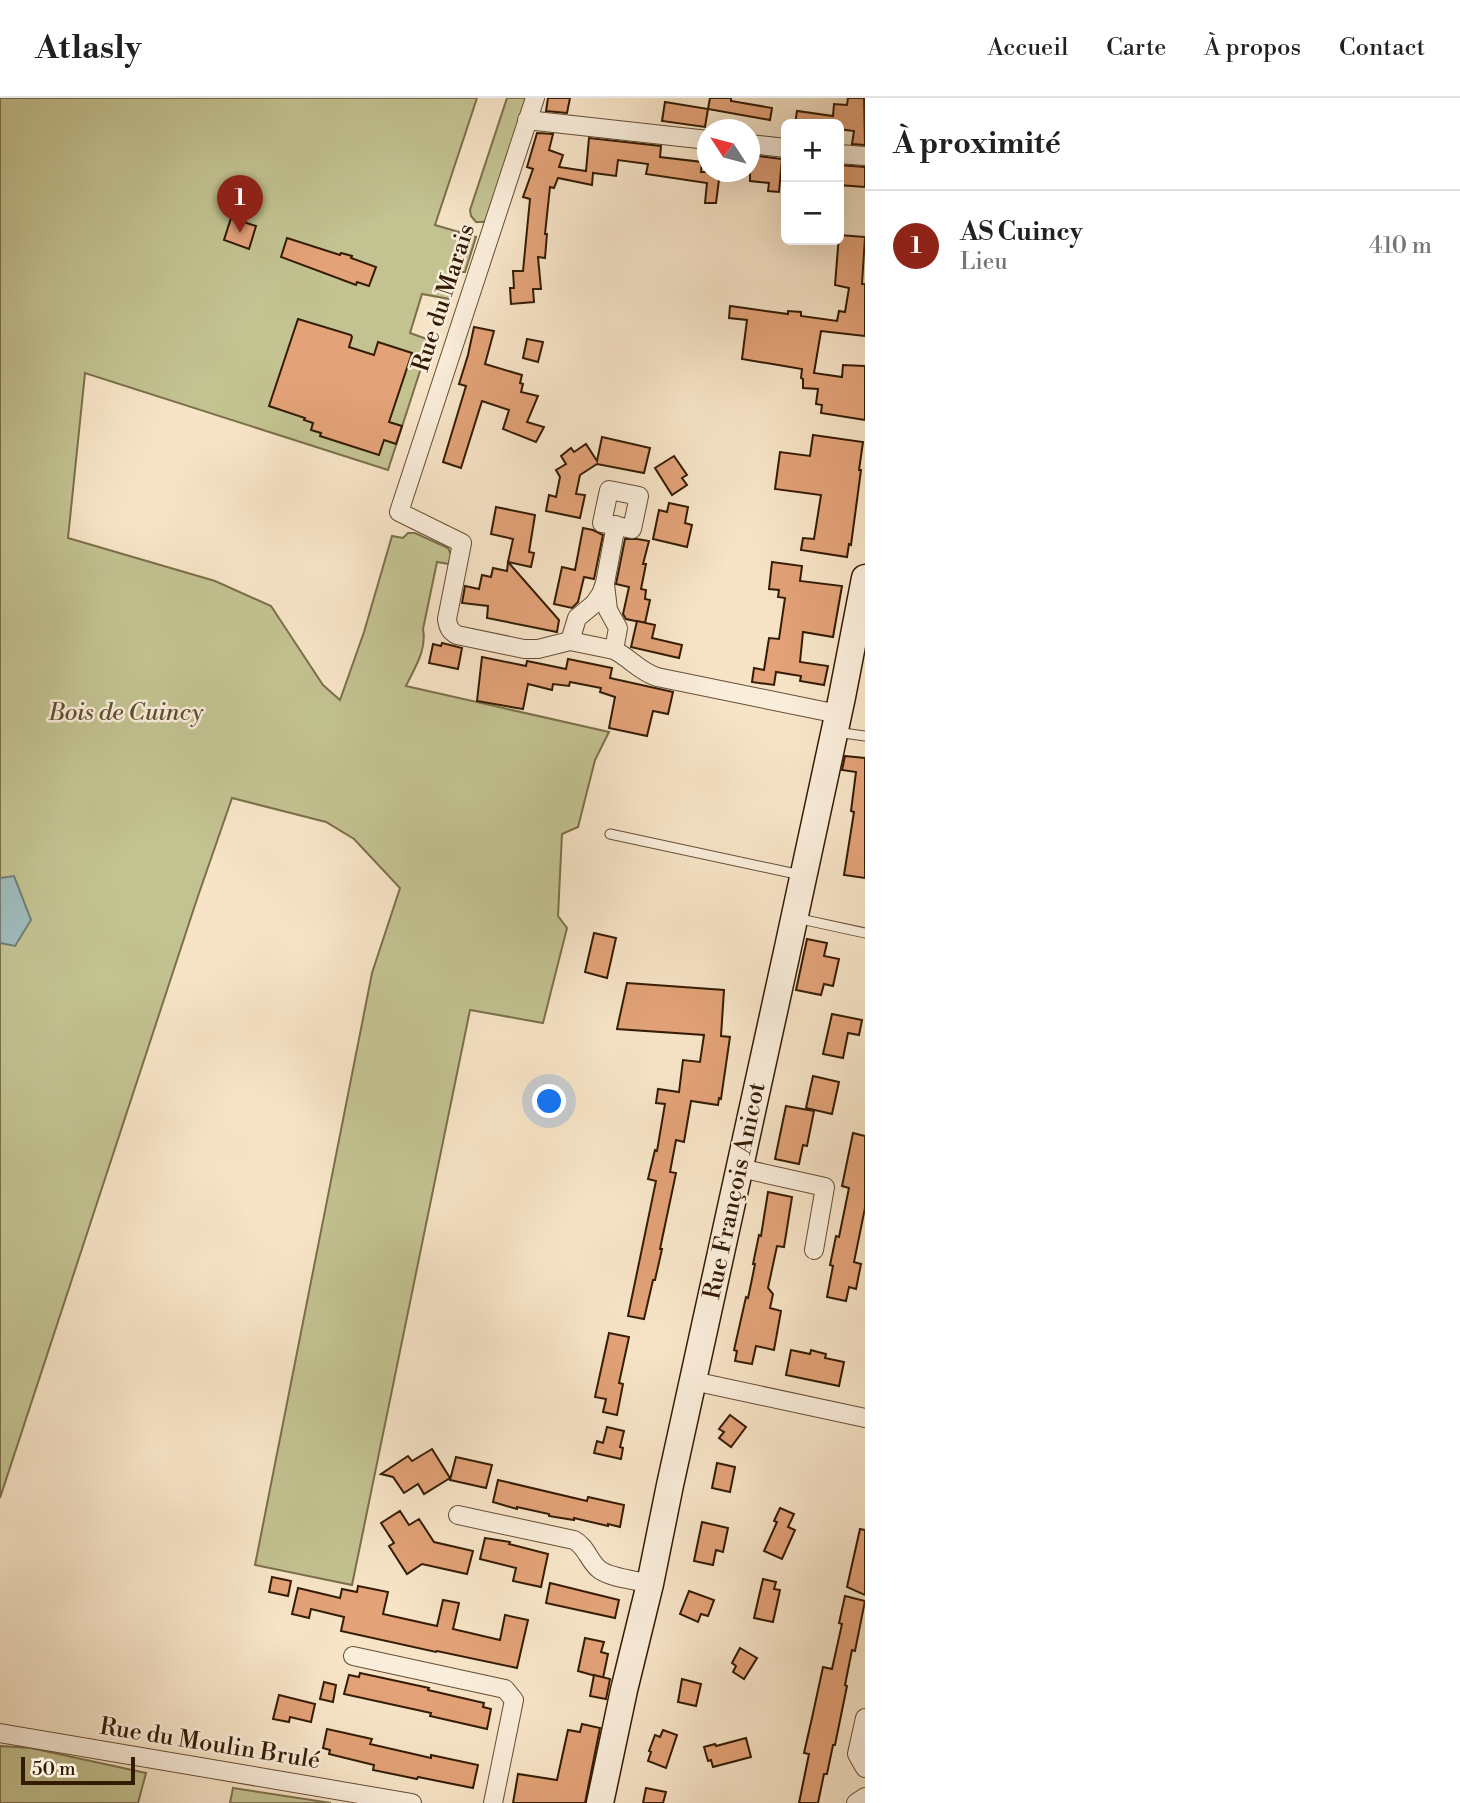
<!DOCTYPE html>
<html lang="fr">
<head>
<meta charset="utf-8">
<style>
  :root { --surface:#fff; --page:#f2f2f2; --text:#202124; --muted:#757577; --line:#e0e0e0; --accent:#8f2418 }
  body { margin:0; font-family:"Libre Bodoni",serif; background:var(--page); color:var(--text) }
  .controls { position:absolute; right:21px; top:21px; display:grid; overflow:hidden; border-radius:10px; box-shadow:0 7px 28px #0002 }
  .controls button { width:63px; height:63px; display:grid; place-items:center; padding:0; border:0; border-bottom:2px solid var(--line); background:var(--surface); color:var(--text); font:35px sans-serif }
  .compass { position:absolute; left:697px; top:21px; width:63px; height:63px; border-radius:50%; background:var(--surface); box-shadow:0 7px 28px #0002; rotate:306deg }
  .scale { position:absolute; left:21px; bottom:18px; width:114px; box-sizing:border-box; padding-left:7px; border:4px solid #341c03; border-top:0; font-size:19px; line-height:24px; white-space:nowrap; color:#341c03; -webkit-text-stroke:5px #faeddb; paint-order:stroke }
  .you { position:absolute; left:550px; top:1004px; width:24px; height:24px; margin:-18px; border:5px solid #fff; border-radius:50%; background:#1a73e8; box-shadow:0 0 0 10px #1a73e833 }
  .badge { display:grid; place-items:center; width:46px; height:46px; border-radius:50%; background:var(--accent); color:#fff; font-size:23px; font-weight:700 }
  .pin { position:absolute; translate:-50% -58px; filter:drop-shadow(0 2px 4px #0008) }
  .pin::after { content:''; position:absolute; top:37px; width:24px; height:21px; background:inherit; clip-path:polygon(0 0,100% 0,50% 100%) }
  .list { margin:0; padding:0; list-style:none }
  h2 { display:flex; justify-content:space-between; align-items:center; height:91px; margin:0; padding:0 28px; font-size:30px }
  h2 small { font-size:23px; font-weight:400; color:var(--muted) }
  .list li { display:grid; grid-template-columns:46px 1fr auto; gap:21px; align-items:center; box-sizing:border-box; height:112px; padding:0 28px; border-top:2px solid var(--line) }
  .list b { display:block; font-size:26px; white-space:nowrap }
  .list p { margin:0; font-size:23px; white-space:nowrap; color:var(--muted) }
  .list em { font-size:23px; font-style:normal; color:var(--muted) }
  .map { position:relative; flex:none; width:865px; height:1705px; overflow:hidden }
  header { display:flex; align-items:center; gap:42px; box-sizing:border-box; height:98px; padding:0 35px; background:var(--surface); border-bottom:2px solid var(--line) }
  header strong { font-size:33px }
  nav { display:flex; gap:38px; margin-inline-start:auto; font-size:24px }
  main { display:flex }
  aside { flex:1; background:var(--surface) }
  .map>svg:first-child { display:block }
</style>
</head>
<body>
<header>
<strong>Atlasly</strong>
<nav><a>Accueil</a><a>Carte</a><a>À propos</a><a>Contact</a></nav>
</header>
<main>
<div class="map">
<svg width="865" height="1705" viewBox="0 0 865 1705">
  <rect width="100%" height="100%" fill="#f7e4c7"/>
  <filter id="stains"><feTurbulence type="fractalNoise" baseFrequency=".00286" numOctaves="4"/><feColorMatrix values="0 0 0 0 .2 0 0 0 0 .09 0 0 0 0 .02 0 0 0 .5 -.17"/></filter>
  <radialGradient id="worn" r=".72"><stop offset=".6" stop-color="#630" stop-opacity="0"/><stop offset="1" stop-color="#630" stop-opacity=".3"/></radialGradient>
  <g fill="#c3c291" stroke="#7c6f4a" stroke-width="2">
    <path d="M0,0h477l-42,127 41,12 -11,35h-7l-9,27 -27,-5 -12,39 20,7 -42,130 -303,-97 -17,165 147,43 56,25 52,79 17,15 24,-68 28,-96 11,2 5,-5h7l33,15 3,6 -2,10 -12,-2 -14,67c4,21 -8,38 -17,57l203,46 -14,28 -17,67 -16,7 -4,82 9,12 -24,95 -73,-13 -118,575 -97,-20 117,-592 28,-85 -46,-49 -28,-17 -94,-24 -35,101 -197,599z"/>
    <polygon points="507,0 527,0 487,122 483,124 476,124 471,118 470,112"/>
    <polygon points="0,1648 31,1650 146,1675 138,1705 0,1705"/>
    <polygon points="233,1690 331,1705 230,1705"/>
  </g>
  <polygon fill="#9fbdbd" stroke="#747d73" stroke-width="2" points="14,778 31,822 15,848 0,845 0,780"/>
  <g fill="#e3a278" stroke="#341c03" stroke-width="2">
    <polygon points="548,0 570,0 567,15 546,13"/>
    <polygon points="710,0 731,0 731,3 772,10 770,22 708,11"/>
    <polygon points="848,0 864,0 865,47 852,46 854,33 839,31 839,26 795,26 797,13 833,18 834,6 847,7"/>
    <polygon points="665,4 708,11 705,29 662,23"/>
    <polygon points="537,35 553,36 549,52 563,57 559,69 586,73 589,40 661,48 660,59 702,64 701,74 720,74 716,105 705,105 707,85 646,76 648,66 618,62 616,78 593,75 592,87 558,80 554,90 550,89 545,136 547,136 545,160 538,159 541,191 533,191 534,204 511,206 510,190 514,190 513,173 523,173 530,101 523,99 533,71 527,69"/>
    <polygon points="750,57 782,61 779,94 768,93 769,85 750,83"/>
    <polygon points="839,67 865,69 865,89 839,87"/>
    <polygon points="231,120 256,128 249,151 224,142"/>
    <polygon points="839,137 865,139 862,186 865,186 865,238 821,233 814,275 842,279 843,267 865,268 865,322 821,315 822,307 816,306 818,291 803,290 803,281 801,280 802,271 742,261 747,222 729,220 730,208 788,216 788,213 801,214 801,218 837,223 839,213 845,214 849,190 835,187"/>
    <polygon points="287,140 340,157 341,155 352,158 351,160 376,169 369,188 357,184 356,187 281,159"/>
    <polygon points="298,221 351,237 352,239 349,249 374,257 378,244 412,255 389,324 402,328 396,346 384,342 379,357 320,338 321,335 311,332 313,325 304,322 305,320 269,308"/>
    <polygon points="474,229 494,233 485,266 522,277 520,285 523,286 521,294 538,298 527,324 544,329 536,344 503,331 509,312 482,303 461,370 443,364 466,288 459,286 468,257"/>
    <polygon points="527,241 543,244 538,264 523,260"/>
    <polygon points="813,337 863,344 859,372 861,372 851,447 849,446 847,459 801,452 803,440 814,441 821,397 775,391 780,354 810,358"/>
    <polygon points="602,339 650,350 644,375 597,366 580,377 576,396 585,397 580,420 546,413 549,397 556,399 560,379 556,372 566,366 561,358 571,350 574,354 586,346 597,363"/>
    <polygon points="674,358 687,377 682,380 687,387 672,397 655,370"/>
    <polygon points="669,405 688,409 685,425 692,427 687,449 653,441 659,412 667,414"/>
    <polygon points="496,409 535,417 529,454 534,455 531,469 508,464 513,441 491,436"/>
    <polygon points="583,430 593,432 603,437 594,481 584,479 578,504 572,510 554,506 562,469 575,472"/>
    <polygon points="625,441 637,441 649,443 643,466 646,466 641,491 646,492 645,501 650,502 645,525 626,521 623,516 629,489 616,486"/>
    <polygon points="508,464 559,522 557,534 487,520 488,508 462,505 465,488 479,491 482,477 491,479 493,470 507,473"/>
    <polygon points="772,464 802,468 800,483 842,488 833,539 803,534 800,564 828,568 824,587 800,583 801,578 776,574 774,587 752,584 754,570 764,572 769,540 779,541 785,500 778,499 779,492 769,491"/>
    <polygon points="637,523 655,527 652,540 682,547 679,560 631,549"/>
    <polygon points="442,545 462,550 458,571 429,565 433,546 441,548"/>
    <polygon points="482,559 526,568 527,563 566,571 568,561 612,570 610,580 673,594 668,616 653,613 647,638 609,630 615,599 600,594 601,590 570,584 569,588 553,586 552,592 528,586 523,611 477,603"/>
    <polygon points="845,658 865,660 865,780 844,777 854,714 851,713 856,674 842,672"/>
    <polygon points="594,835 616,840 607,880 585,874"/>
    <polygon points="807,841 827,845 824,858 839,861 833,888 824,886 821,897 796,892"/>
    <polygon points="627,885 724,892 721,938 730,939 721,1001 719,1000 718,1007 691,1003 684,1044 676,1042 670,1074 676,1075 660,1151 662,1151 655,1182 653,1182 644,1221 628,1218 656,1083 648,1081 655,1052 657,1053 665,1006 656,1005 658,991 679,994 683,962 700,964 704,937 617,931"/>
    <polygon points="832,916 862,922 859,937 848,935 843,960 823,956"/>
    <polygon points="813,978 839,984 832,1016 806,1010"/>
    <polygon points="786,1008 814,1013 807,1048 803,1047 799,1066 775,1061"/>
    <polygon points="853,1035 865,1038 865,1110 854,1164 861,1166 856,1191 849,1189 846,1203 827,1199 833,1168 830,1167 836,1138 839,1139 849,1090 842,1088"/>
    <polygon points="768,1094 792,1099 784,1149 777,1148 768,1190 773,1196 770,1210 781,1213 774,1252 756,1248 752,1266 735,1263 737,1253 734,1252 746,1199 748,1200 752,1181 755,1166 753,1166 759,1137 761,1138"/>
    <polygon points="609,1235 629,1239 619,1285 623,1286 617,1317 603,1314 606,1301 595,1299"/>
    <polygon points="791,1252 810,1256 811,1252 818,1254 826,1256 825,1260 844,1264 839,1288 786,1277"/>
    <polygon points="730,1317 746,1329 731,1349 719,1340 724,1334 719,1331"/>
    <polygon points="607,1329 624,1333 620,1349 623,1350 621,1361 594,1355 597,1343 603,1345"/>
    <polygon points="432,1351 450,1380 424,1396 418,1386 404,1395 393,1379 381,1376 408,1358 412,1363"/>
    <polygon points="456,1359 492,1367 486,1390 450,1382"/>
    <polygon points="717,1365 735,1369 730,1394 712,1390"/>
    <polygon points="498,1382 587,1403 588,1399 624,1407 620,1429 608,1426 608,1428 574,1420 574,1422 555,1419 549,1418 549,1416 517,1409 517,1411 510,1409 493,1404"/>
    <polygon points="780,1410 794,1416 788,1429 795,1432 782,1461 764,1453 777,1424 774,1423"/>
    <polygon points="400,1413 409,1427 419,1421 434,1444 473,1453 467,1476 422,1466 407,1476 389,1448 394,1445 381,1425"/>
    <polygon points="702,1424 728,1430 723,1454 716,1452 713,1467 694,1463"/>
    <polygon points="860,1431 865,1432 865,1497 847,1489"/>
    <polygon points="485,1440 510,1444 509,1446 548,1456 541,1489 513,1483 516,1470 480,1461"/>
    <polygon points="272,1479 291,1483 288,1498 269,1494"/>
    <polygon points="763,1481 776,1484 774,1491 780,1492 773,1524 754,1520"/>
    <polygon points="550,1485 619,1502 615,1520 546,1505"/>
    <polygon points="358,1488 388,1494 383,1516 437,1528 443,1502 459,1505 453,1531 500,1542 505,1517 528,1522 517,1570 437,1553 436,1554 341,1533 344,1519 311,1511 309,1520 292,1516 298,1490 340,1500 342,1491 357,1494"/>
    <polygon points="689,1493 714,1502 708,1518 701,1516 698,1524 680,1516"/>
    <polygon points="845,1498 865,1503 855,1553 852,1552 845,1587 847,1588 835,1647 833,1647 827,1676 824,1676 818,1705 799,1705 809,1656 804,1655 812,1620 823,1569 832,1571 842,1526 839,1525"/>
    <polygon points="585,1540 604,1544 601,1554 608,1556 603,1580 578,1573"/>
    <polygon points="740,1550 757,1560 744,1581 733,1574 736,1568 732,1565"/>
    <polygon points="360,1575 429,1590 428,1592 484,1605 483,1609 491,1611 487,1631 430,1618 431,1615 344,1596 349,1577 359,1579"/>
    <polygon points="594,1577 610,1581 606,1601 590,1598"/>
    <polygon points="682,1581 701,1586 696,1608 678,1604"/>
    <polygon points="324,1584 336,1587 333,1604 320,1601"/>
    <polygon points="279,1597 315,1606 311,1624 290,1619 289,1624 273,1621"/>
    <polygon points="582,1626 600,1630 585,1705 513,1705 518,1676 557,1682 568,1632 580,1634"/>
    <polygon points="327,1631 372,1641 370,1646 431,1660 431,1657 478,1667 473,1690 418,1679 417,1681 373,1672 374,1667 329,1656 330,1652 323,1650"/>
    <polygon points="663,1632 677,1637 666,1670 648,1663 651,1654 649,1653 655,1637 660,1639"/>
    <polygon points="746,1640 751,1659 713,1669 711,1662 708,1663 704,1649 715,1646 716,1648"/>
    <polygon points="646,1690 666,1694 663,1705 643,1705"/>
  </g>
  <g fill="none" stroke-linecap="round" stroke-linejoin="round">
    <g stroke="#654e34" stroke-width="11">
      <g id="lane">
        <polyline points="836,634 865,638"/>
        <polyline points="610,736 801,777"/>
        <polyline points="796,820 865,835"/>
      </g>
    </g>
    <g stroke="#654e34" stroke-width="20">
      <g id="street">
        <path d="M535,0l-136,414 63,31 -15,76c1,8 3,12 10,16l67,14h14l32,-8 44,9c16,8 25,21 43,27l181,37"/>
        <polyline points="527,22 708,42"/>
        <polyline points="750,46 786,50"/>
        <polyline points="839,56 865,58"/>
        <polygon points="609,392 639,398 632,431 602,425"/>
        <polyline points="605,486 608,512 618,530 614,552"/>
        <polyline points="570,543 577,520 594,506 601,496 605,485 616,427"/>
        <polyline points="740,1070 825,1089 814,1152"/>
        <polyline points="693,1283 865,1320"/>
        <path d="M458,1417l116,25c13,7 15,22 26,30 11,8 36,10 50,14"/>
        <polyline points="353,1558 505,1591 514,1602 493,1705"/>
        <polyline points="865,1620 857,1656 865,1670"/>
        <polyline points="0,1635 412,1705"/>
        <polyline points="856,1705 865,1699"/>
      </g>
    </g>
    <g stroke="#341c03" stroke-width="29">
      <polyline id="secondary" points="600,1705 624,1592 650,1486 670,1387 787,854 842,599 865,480"/>
    </g>
    <use href="#lane" stroke="#faeddb" stroke-width="9"/>
    <use href="#street" stroke="#faeddb" stroke-width="18"/>
    <use href="#secondary" stroke="#faeddb" stroke-width="26"/>
  </g>
  <g text-anchor="middle" dominant-baseline="central" stroke-width="5" stroke-linejoin="round" paint-order="stroke">
    <g font-size="24" fill="#341c03" stroke="#faeddb">
      <text transform="translate(444 200) rotate(-72)">Rue du Marais</text>
      <text transform="translate(735 1093) rotate(-78)">Rue François Anicot</text>
      <text transform="translate(210 1646) rotate(9)">Rue du Moulin Brulé</text>
    </g>
    <g font-size="24" font-style="italic" fill="#5f4e2e" stroke="#faeddb">
      <text x="126" y="615">Bois de Cuincy</text>
    </g>
  </g>
  <rect width="100%" height="100%" filter="url(#stains)"/>
  <rect width="100%" height="100%" fill="url(#worn)"/>
</svg>
<div class="controls">
<button>+</button>
<button>−</button>
</div>
<svg class="compass" viewBox="-18 -18 36 36"><path d="M0-13l5 13h-10z" fill="#e53935"/><path d="M0 13l5-13h-10z" fill="#757577"/></svg>
<div class="scale">50 m</div>
<div class="you"></div>
<div class="pin badge" style="left:240px;top:135px">1</div>
</div>
<aside>
<h2>À proximité<small></small></h2>
<ul class="list">
<li><span class="badge">1</span><div><b>AS Cuincy</b><p>Lieu</p></div><em>410 m</em></li>
</ul>
</aside>
</main>
</body>
</html>
